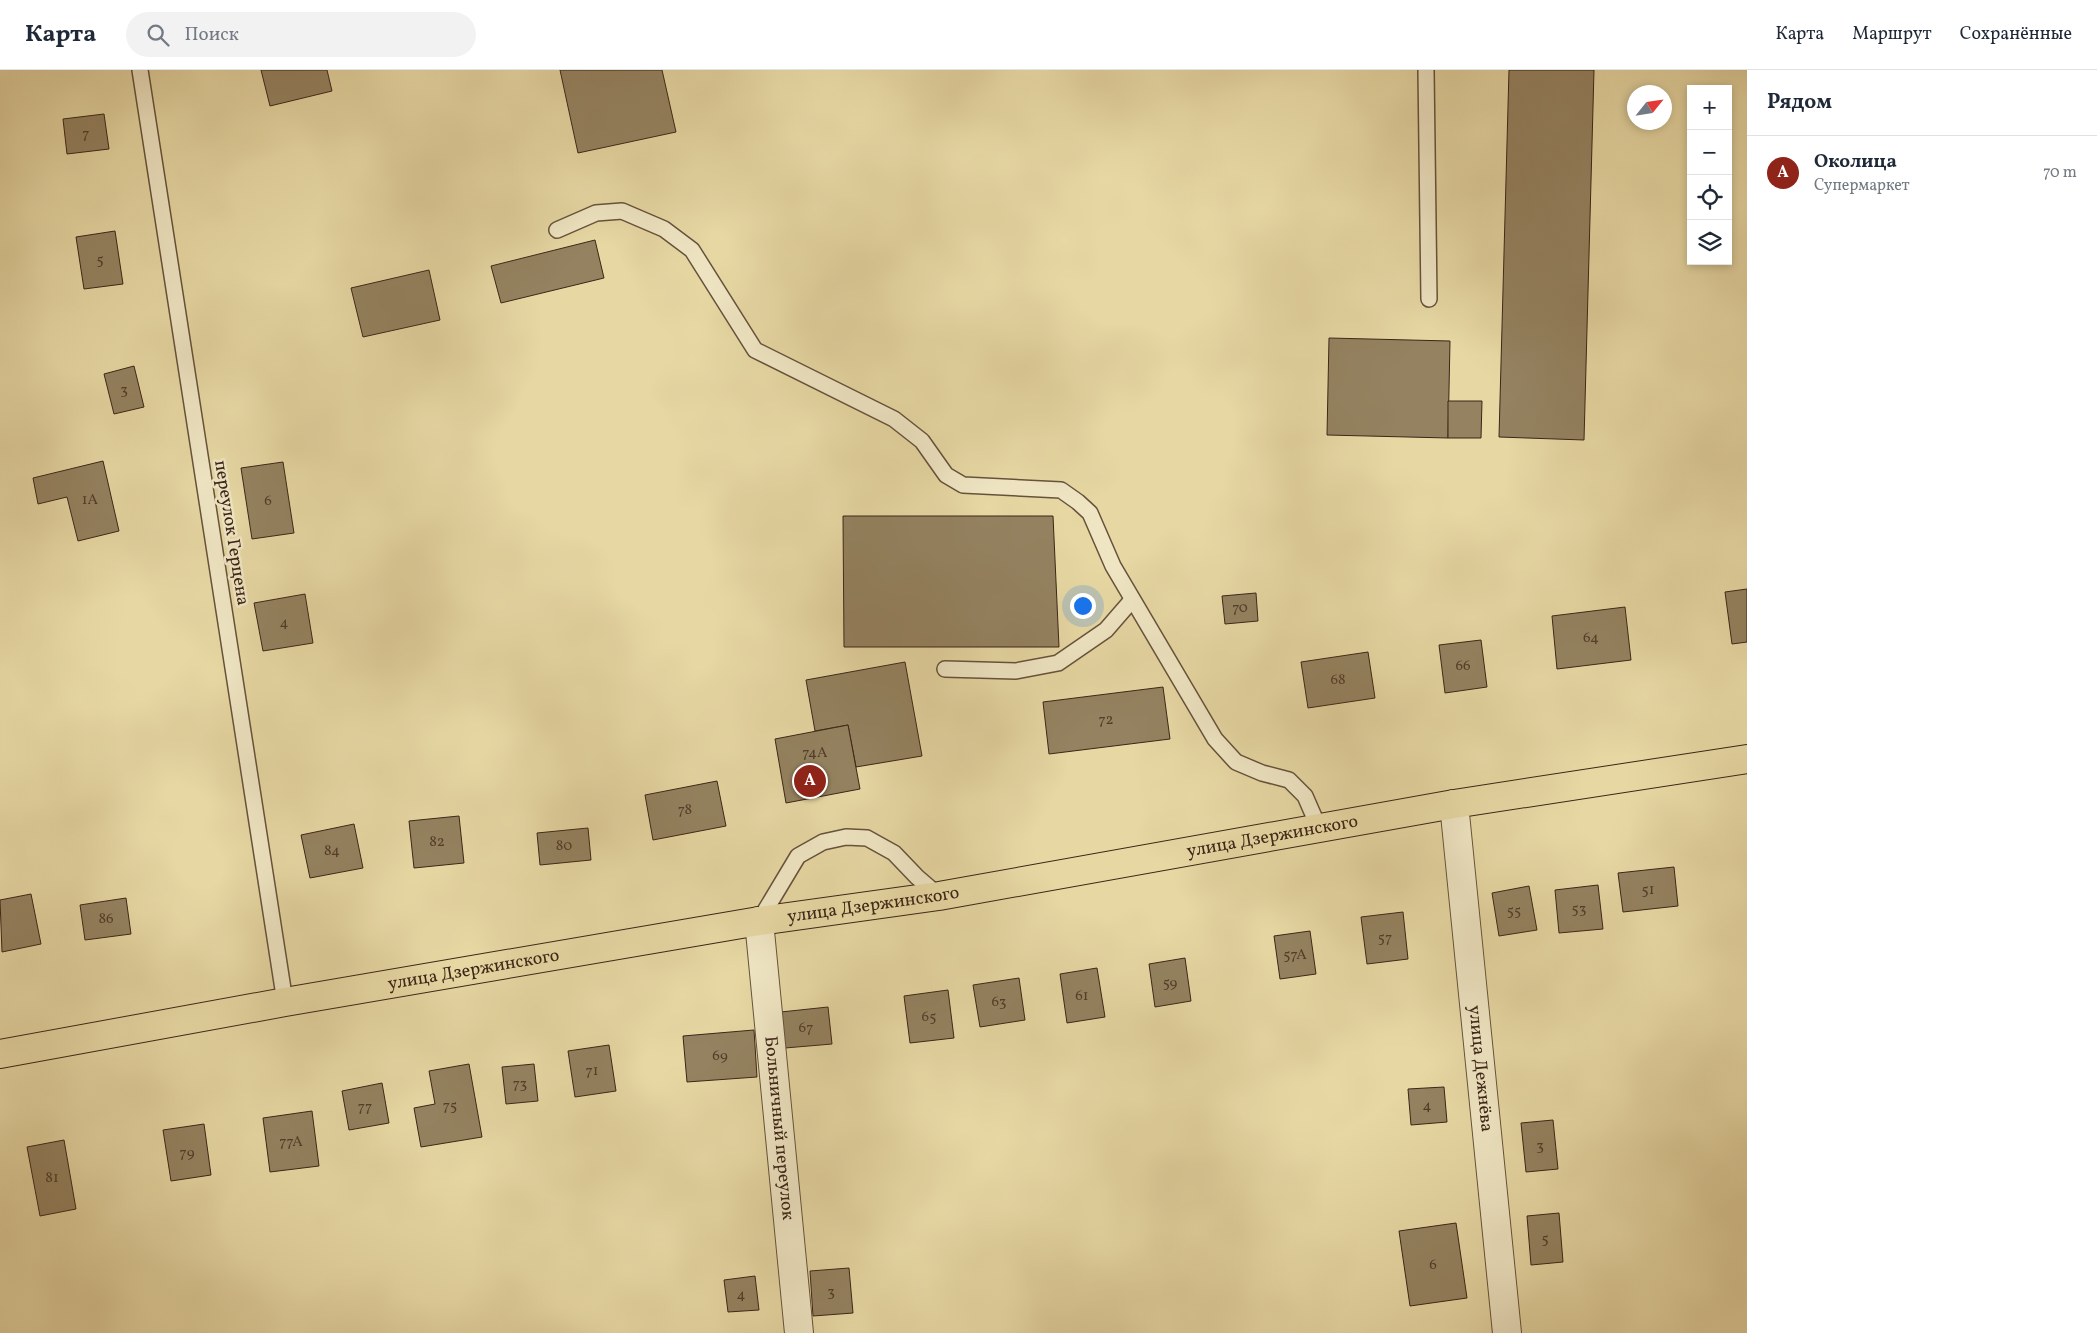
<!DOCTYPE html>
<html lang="ru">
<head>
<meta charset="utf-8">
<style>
  :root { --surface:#fff; --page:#f2f2f3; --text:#1f2937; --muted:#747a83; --line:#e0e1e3; --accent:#8f2418 }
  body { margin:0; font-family:Vollkorn,serif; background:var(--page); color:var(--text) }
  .controls { position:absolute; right:15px; top:15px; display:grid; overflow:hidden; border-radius:0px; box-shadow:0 2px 8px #0003 }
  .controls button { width:45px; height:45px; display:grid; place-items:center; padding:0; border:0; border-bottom:1px solid var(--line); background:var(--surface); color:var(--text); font:25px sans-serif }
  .compass { position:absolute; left:1627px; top:15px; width:45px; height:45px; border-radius:50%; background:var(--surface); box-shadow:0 2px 8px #0003; rotate:60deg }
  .you { position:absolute; left:1082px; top:535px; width:18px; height:18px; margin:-12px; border:4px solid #fff; border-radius:50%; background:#1a73e8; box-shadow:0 0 0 8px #1a73e833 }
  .badge { display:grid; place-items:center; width:32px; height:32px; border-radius:50%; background:var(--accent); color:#fff; font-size:16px; font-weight:700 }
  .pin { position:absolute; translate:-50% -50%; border:2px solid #fff; box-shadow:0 1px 5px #0006 }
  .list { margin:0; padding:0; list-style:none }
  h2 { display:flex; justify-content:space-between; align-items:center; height:65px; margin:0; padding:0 20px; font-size:21px }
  h2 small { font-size:16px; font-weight:400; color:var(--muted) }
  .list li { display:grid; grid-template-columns:32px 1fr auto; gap:15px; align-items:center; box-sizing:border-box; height:75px; padding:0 20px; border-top:1px solid var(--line) }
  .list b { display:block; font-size:19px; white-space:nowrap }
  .list p { margin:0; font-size:16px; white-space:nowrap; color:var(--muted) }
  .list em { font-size:16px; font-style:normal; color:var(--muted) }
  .icon { flex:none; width:28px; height:28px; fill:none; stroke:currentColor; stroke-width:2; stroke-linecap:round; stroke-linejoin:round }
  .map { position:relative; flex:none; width:1747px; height:1263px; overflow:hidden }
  header { display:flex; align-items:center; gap:30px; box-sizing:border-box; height:70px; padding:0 25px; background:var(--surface); border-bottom:1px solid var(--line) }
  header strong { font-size:24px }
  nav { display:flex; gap:28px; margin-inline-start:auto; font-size:18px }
  .search { width:350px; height:45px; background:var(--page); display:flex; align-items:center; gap:12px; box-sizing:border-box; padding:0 18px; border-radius:28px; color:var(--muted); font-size:19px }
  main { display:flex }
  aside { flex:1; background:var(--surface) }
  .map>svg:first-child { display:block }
</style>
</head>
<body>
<header>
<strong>Карта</strong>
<div class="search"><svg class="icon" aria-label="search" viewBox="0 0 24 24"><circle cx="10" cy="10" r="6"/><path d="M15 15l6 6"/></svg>Поиск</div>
<nav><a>Карта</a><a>Маршрут</a><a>Сохранённые</a></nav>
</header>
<main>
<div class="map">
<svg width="1747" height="1263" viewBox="0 0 1747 1263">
  <rect width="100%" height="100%" fill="#e6d7a3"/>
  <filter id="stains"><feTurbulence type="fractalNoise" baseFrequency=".004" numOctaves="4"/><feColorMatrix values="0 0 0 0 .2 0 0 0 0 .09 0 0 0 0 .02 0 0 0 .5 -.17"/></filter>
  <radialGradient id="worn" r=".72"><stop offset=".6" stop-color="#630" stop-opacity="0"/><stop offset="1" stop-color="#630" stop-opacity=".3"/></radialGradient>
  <g fill="#948260" stroke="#3c2518">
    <polygon points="261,0 327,0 332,21 270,36"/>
    <polygon points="560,0 662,0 676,62 578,83"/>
    <polygon points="1509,0 1594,0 1584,370 1499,367"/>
    <polygon points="104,44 109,79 67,84 63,49"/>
    <polygon points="115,161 123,214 84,219 76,167"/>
    <polygon points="595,170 604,208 501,233 491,196"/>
    <polygon points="429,200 440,250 363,267 351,218"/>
    <polygon points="1329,268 1450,271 1448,368 1327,365"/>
    <polygon points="134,296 144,337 114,344 104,304"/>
    <polygon points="1448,331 1482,331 1481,368 1448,368"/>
    <polygon points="103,391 119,461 78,471 67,427 38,434 33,408"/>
    <polygon points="283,392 294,463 252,469 241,398"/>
    <polygon points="843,446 1053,446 1059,577 844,577"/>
    <polygon points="1747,519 1747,572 1732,574 1725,522"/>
    <polygon points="1256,523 1258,551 1225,554 1222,526"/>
    <polygon points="305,524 313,573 263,581 254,533"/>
    <polygon points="1625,537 1631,590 1557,599 1552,546"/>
    <polygon points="1481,570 1487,617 1445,623 1439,575"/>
    <polygon points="1368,582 1375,628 1308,638 1301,592"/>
    <polygon points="905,592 922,686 856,697 848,655 815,661 806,610"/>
    <polygon points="1163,617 1170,669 1049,684 1043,632"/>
    <polygon points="848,655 860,719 786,733 775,669"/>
    <polygon points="717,711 726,756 653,770 645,725"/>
    <polygon points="459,746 464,793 414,798 409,751"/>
    <polygon points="354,754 363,798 310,808 301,765"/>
    <polygon points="588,758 591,790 540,795 537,763"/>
    <polygon points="1674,797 1678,836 1623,842 1618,803"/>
    <polygon points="1598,815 1603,859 1559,863 1555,820"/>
    <polygon points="1529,816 1537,860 1499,866 1492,823"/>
    <polygon points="31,824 41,874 2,882 0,830"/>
    <polygon points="126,828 131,864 85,870 80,835"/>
    <polygon points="1403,842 1408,889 1367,894 1361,847"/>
    <polygon points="1310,861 1316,904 1280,909 1274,866"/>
    <polygon points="1185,888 1191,931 1155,937 1149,894"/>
    <polygon points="1097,898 1105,947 1067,953 1060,904"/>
    <polygon points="1019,908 1025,950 980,957 973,915"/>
    <polygon points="948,920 954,968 910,973 904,926"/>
    <polygon points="828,937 832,974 785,978 781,942"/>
    <polygon points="754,960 757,1007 687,1012 683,966"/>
    <polygon points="609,975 616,1021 575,1027 568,981"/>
    <polygon points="469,994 482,1067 421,1077 414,1038 435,1034 429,1001"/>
    <polygon points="534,994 538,1031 506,1034 502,997"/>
    <polygon points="382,1013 389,1053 349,1060 342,1021"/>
    <polygon points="1444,1017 1447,1052 1411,1055 1408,1019"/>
    <polygon points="312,1041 319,1096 270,1102 263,1048"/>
    <polygon points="1553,1050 1558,1099 1526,1102 1521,1053"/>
    <polygon points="204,1054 211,1105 171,1111 163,1060"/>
    <polygon points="64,1070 76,1139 40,1146 27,1077"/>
    <polygon points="1559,1143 1563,1192 1531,1195 1527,1146"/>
    <polygon points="1456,1153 1467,1228 1410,1236 1399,1161"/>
    <polygon points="849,1198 853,1243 813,1246 810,1201"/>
    <polygon points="755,1206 759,1240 728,1242 724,1210"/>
  </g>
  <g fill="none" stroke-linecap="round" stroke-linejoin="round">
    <g stroke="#66523b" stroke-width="18">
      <g id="service">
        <polyline points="140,0 285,932"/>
        <polyline points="1426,0 1429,229"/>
        <polyline points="557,160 596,143 622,141 664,159 692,180 755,280 894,349 922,371 946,405 963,415 1061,420 1078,432 1090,443 1113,496 1215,669 1236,692 1262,703 1289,710 1305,726 1319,758"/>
        <polyline points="945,599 1016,601 1058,593 1106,560 1132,530"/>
        <polyline points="759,851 798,786 823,772 846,767 867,768 894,783 917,807 939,826"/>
      </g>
    </g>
    <g stroke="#66523b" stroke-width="30">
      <g id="minor">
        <path id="s1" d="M1454,734l53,529"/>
        <path id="s2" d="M759,851l40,412"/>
      </g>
    </g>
    <g stroke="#3c2518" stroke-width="30">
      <g id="primary">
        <path id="s3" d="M0,984l285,-52 474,-81 180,-25 515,-92 293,-45"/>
      </g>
    </g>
    <use href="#service" stroke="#efe5c3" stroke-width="15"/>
    <use href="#minor" stroke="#efe5c3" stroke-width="28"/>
    <use href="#primary" stroke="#e6d7a3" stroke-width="28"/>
  </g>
  <g text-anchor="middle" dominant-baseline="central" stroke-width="5" stroke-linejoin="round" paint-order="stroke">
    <g font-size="15" fill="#523c2a">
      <text x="86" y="64">7</text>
      <text x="100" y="190">5</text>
      <text x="124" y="320">3</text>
      <text x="90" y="430">1А</text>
      <text x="268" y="431">6</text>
      <text x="1240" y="538">70</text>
      <text x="284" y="553">4</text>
      <text x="1591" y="568">64</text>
      <text x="1463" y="596">66</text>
      <text x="1338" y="610">68</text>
      <text x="1106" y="650">72</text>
      <text x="815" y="683">74А</text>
      <text x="685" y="740">78</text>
      <text x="437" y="772">82</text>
      <text x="564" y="776">80</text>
      <text x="332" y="781">84</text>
      <text x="1648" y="820">51</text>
      <text x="1579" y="839">53</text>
      <text x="1514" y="841">55</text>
      <text x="106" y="849">86</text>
      <text x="1385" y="868">57</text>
      <text x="1295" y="885">57А</text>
      <text x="1170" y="913">59</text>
      <text x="1082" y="926">61</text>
      <text x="999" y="932">63</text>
      <text x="929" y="947">65</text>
      <text x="806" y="958">67</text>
      <text x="720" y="986">69</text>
      <text x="592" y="1001">71</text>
      <text x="520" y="1014">73</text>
      <text x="450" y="1036">75</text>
      <text x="1427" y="1036">4</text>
      <text x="365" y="1037">77</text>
      <text x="291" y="1072">77А</text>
      <text x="1540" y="1076">3</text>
      <text x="187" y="1083">79</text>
      <text x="52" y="1108">81</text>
      <text x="1545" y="1169">5</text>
      <text x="1433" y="1195">6</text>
      <text x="831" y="1222">3</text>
      <text x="741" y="1225">4</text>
    </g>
    <g font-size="18" fill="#3c2518" stroke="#efe5c3">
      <text transform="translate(231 463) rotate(81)">переулок Герцена</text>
      <text stroke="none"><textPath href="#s3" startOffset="1291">улица Дзержинского</textPath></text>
      <text stroke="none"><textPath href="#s3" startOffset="886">улица Дзержинского</textPath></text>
      <text stroke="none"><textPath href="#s3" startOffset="481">улица Дзержинского</textPath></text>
      <text stroke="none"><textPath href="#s1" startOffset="266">улица Дежнёва</textPath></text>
      <text stroke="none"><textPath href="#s2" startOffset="208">Больничный переулок</textPath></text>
    </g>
  </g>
  <rect width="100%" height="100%" filter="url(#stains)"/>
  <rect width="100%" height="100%" fill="url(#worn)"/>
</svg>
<div class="controls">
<button>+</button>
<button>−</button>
<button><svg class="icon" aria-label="locate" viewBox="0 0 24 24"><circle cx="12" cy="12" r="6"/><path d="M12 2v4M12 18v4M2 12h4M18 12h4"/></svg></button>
<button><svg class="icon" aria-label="layers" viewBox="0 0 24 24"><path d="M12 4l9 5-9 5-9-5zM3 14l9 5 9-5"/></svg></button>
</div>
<svg class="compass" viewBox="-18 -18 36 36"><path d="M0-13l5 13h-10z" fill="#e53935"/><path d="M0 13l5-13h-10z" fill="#747a83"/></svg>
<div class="you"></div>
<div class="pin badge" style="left:810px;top:711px">A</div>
</div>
<aside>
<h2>Рядом<small></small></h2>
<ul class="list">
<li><span class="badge">A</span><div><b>Околица</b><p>Супермаркет</p></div><em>70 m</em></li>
</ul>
</aside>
</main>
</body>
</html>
